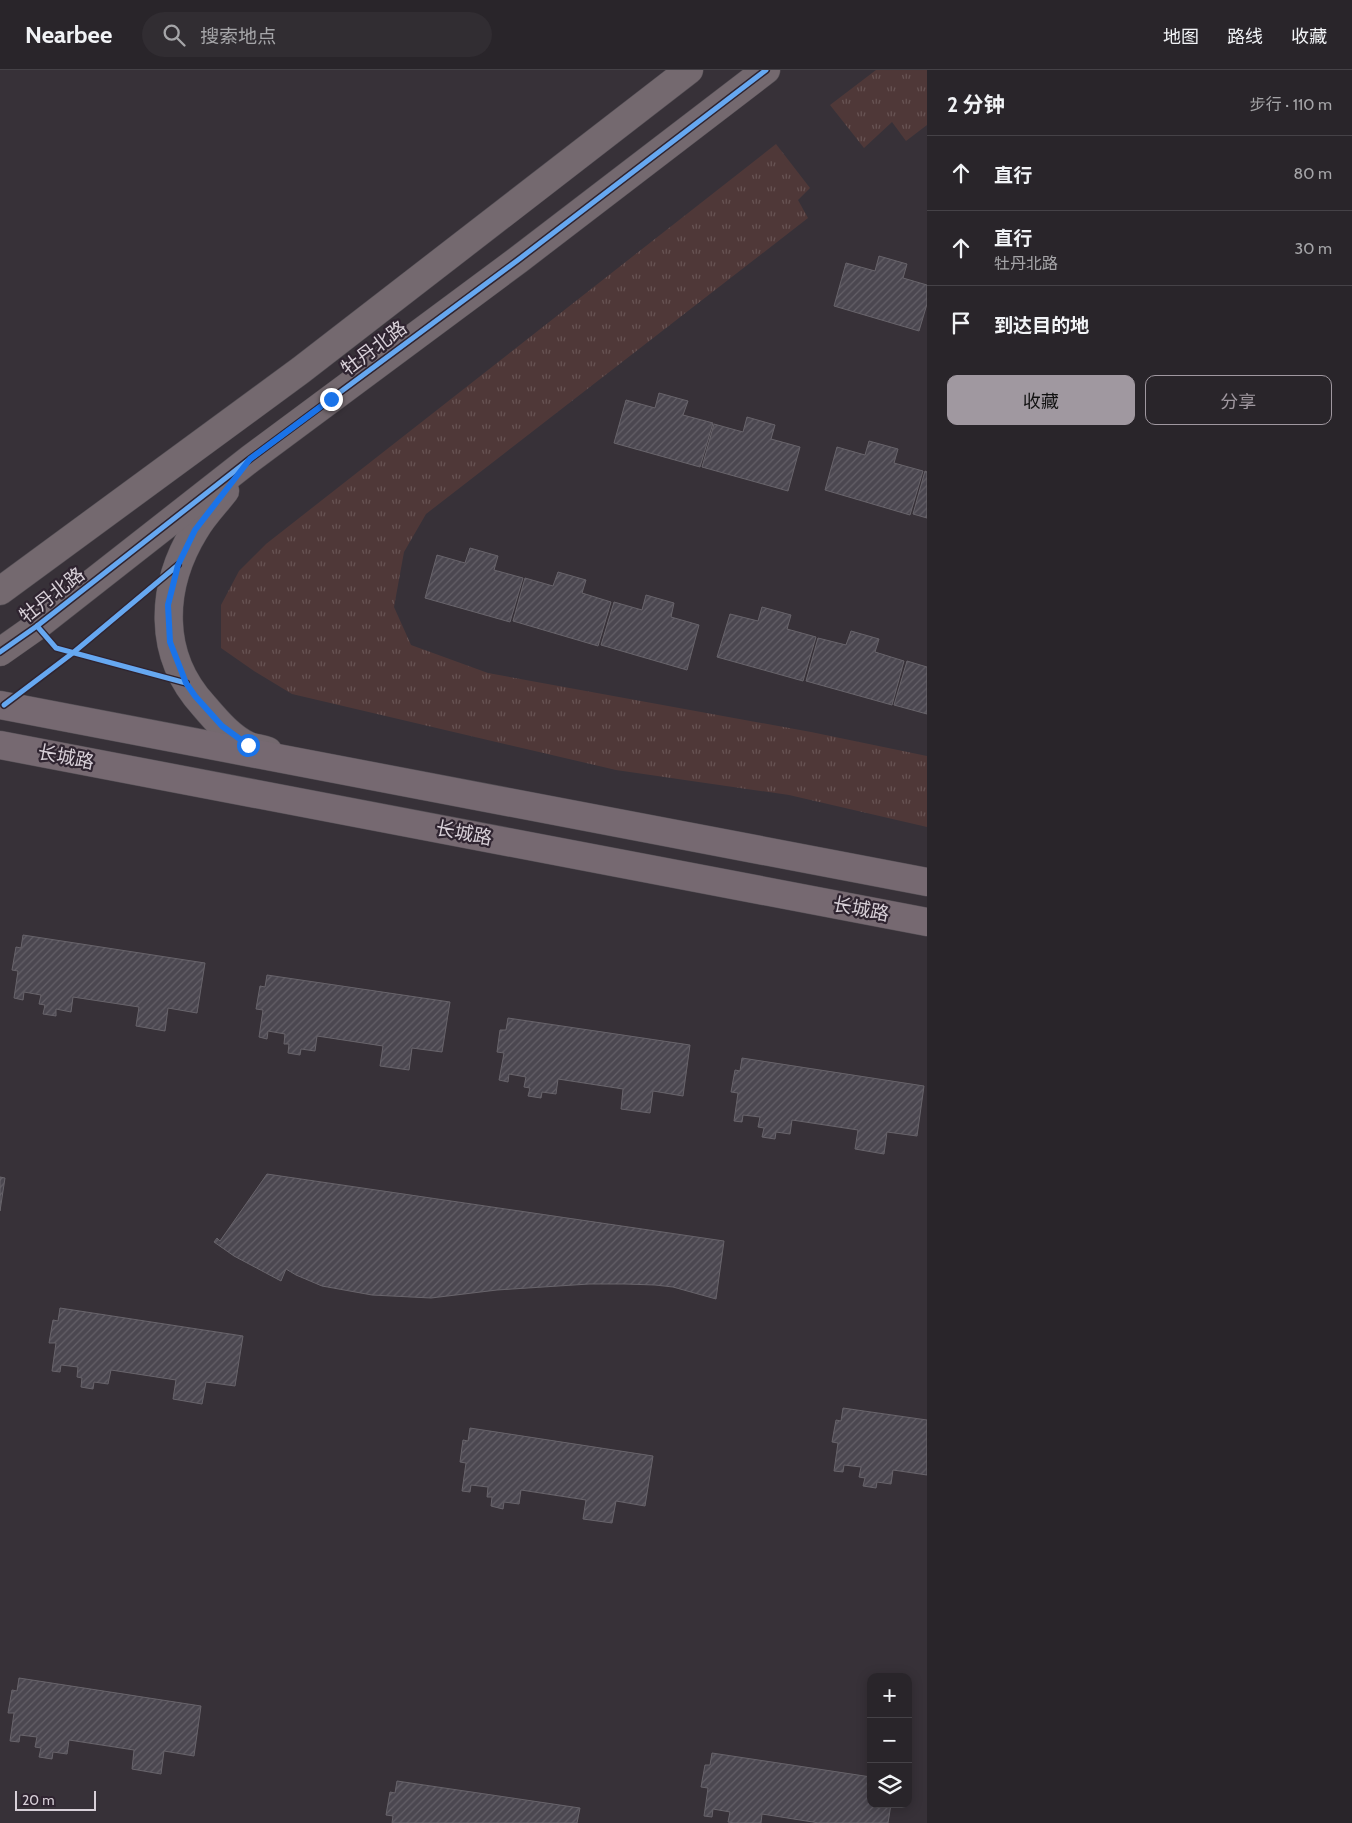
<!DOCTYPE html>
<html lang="zh">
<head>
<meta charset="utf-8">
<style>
  :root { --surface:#29252a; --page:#312d32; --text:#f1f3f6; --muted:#a5a5a8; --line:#454247; --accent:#a098a0 }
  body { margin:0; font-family:Cabin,"Noto Sans SC",sans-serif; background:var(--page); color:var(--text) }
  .controls { position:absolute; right:15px; bottom:15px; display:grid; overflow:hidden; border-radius:10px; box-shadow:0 2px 12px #0003 }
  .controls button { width:45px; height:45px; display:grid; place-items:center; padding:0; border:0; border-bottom:1px solid var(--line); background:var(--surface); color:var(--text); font:25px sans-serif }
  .scale { position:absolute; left:15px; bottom:12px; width:81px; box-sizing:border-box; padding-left:5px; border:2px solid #d8d0d8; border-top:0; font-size:14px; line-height:18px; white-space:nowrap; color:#d8d0d8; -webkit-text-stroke:4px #2f2430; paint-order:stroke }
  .stop { position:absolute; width:15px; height:15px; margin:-11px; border:4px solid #1a73e8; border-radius:50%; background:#fff }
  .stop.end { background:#1a73e8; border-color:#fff; box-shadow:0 1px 5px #0008 }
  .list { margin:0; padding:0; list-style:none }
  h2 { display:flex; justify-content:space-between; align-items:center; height:65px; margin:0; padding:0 20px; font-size:21px }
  h2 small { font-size:16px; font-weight:400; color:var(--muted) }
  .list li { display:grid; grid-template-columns:32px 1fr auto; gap:15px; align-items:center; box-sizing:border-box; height:75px; padding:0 20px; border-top:1px solid var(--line) }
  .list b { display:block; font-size:19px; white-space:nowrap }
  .list p { margin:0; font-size:16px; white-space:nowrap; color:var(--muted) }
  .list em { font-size:16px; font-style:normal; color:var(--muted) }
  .actions { display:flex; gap:10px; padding:15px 20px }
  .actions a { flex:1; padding:11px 0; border:1px solid var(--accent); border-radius:10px; text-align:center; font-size:18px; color:var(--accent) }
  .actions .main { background:var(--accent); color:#111 }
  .icon { flex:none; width:28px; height:28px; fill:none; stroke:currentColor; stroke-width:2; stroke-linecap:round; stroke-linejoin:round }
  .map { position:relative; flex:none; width:927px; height:1753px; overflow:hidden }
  header { display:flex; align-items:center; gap:30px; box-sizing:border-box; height:70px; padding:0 25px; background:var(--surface); border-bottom:1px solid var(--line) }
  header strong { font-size:24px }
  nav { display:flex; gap:28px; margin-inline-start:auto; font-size:18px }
  .search { width:350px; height:45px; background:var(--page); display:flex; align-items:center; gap:12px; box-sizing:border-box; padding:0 18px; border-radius:28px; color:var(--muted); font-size:19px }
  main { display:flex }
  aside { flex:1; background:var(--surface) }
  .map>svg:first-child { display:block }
</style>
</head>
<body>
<header>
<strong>Nearbee</strong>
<div class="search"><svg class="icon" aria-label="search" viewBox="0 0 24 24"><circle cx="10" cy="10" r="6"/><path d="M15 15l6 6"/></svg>搜索地点</div>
<nav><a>地图</a><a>路线</a><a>收藏</a></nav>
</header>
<main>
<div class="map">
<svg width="927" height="1753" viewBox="0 0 927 1753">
  <defs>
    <pattern id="grass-tufts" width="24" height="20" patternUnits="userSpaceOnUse" patternTransform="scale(1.25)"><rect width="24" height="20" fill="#4f3838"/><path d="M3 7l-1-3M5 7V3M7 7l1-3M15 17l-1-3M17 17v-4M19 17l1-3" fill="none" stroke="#685454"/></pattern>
    <pattern id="building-hatch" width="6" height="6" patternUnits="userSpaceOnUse" patternTransform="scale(1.25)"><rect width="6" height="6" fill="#4b4750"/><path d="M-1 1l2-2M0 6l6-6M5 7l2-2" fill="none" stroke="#646068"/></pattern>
  </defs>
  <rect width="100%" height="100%" fill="#373138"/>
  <g fill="url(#grass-tufts)">
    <polygon points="876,0 927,0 927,55 906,71 892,52 864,78 830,35"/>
    <polygon points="776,74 810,118 798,130 808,148 426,444 404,482 394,537 411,575 488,603 811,662 927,686 927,757 789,725 616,700 292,624 254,601 221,578 221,535 239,501 266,474"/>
  </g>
  <g fill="url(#building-hatch)" stroke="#68646b">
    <polygon points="879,186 907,194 903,208 927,215 927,234 919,261 834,236 846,193 875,201"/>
    <polygon points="659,323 688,331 683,345 713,353 700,397 614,373 626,330 655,338"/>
    <polygon points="747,347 775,355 771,369 800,377 788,421 702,397 714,354 743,362"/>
    <polygon points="869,371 898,379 894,393 923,401 910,445 825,420 837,377 865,385"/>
    <polygon points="925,401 927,402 927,448 913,444"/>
    <polygon points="470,478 498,486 494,500 523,508 510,552 425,528 437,485 465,493"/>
    <polygon points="558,502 586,510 582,523 611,532 598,576 513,551 525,508 553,516"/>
    <polygon points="646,525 674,533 671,547 699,555 687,600 601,575 614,532 642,540"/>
    <polygon points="762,537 791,545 787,559 816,567 803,611 717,587 730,544 758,551"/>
    <polygon points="851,561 879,569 875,582 904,591 892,635 806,611 818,568 846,575"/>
    <polygon points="907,591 927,597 927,644 894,635"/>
    <polygon points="23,865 205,893 197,943 168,938 165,961 136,956 139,937 73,927 71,942 56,939 56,946 43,944 45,935 39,934 41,925 24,922 23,930 14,928 18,901 12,900 16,877 21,878"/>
    <polygon points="267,905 450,932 442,982 412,978 409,1000 380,996 383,976 317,966 315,981 301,979 300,985 288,983 289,974 284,974 285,964 268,961 267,969 259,967 263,940 256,939 260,916 265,917"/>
    <polygon points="508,948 690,975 683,1026 653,1021 650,1043 621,1039 623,1019 558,1009 556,1024 542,1022 541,1028 528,1026 530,1018 524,1017 526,1007 509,1004 508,1012 499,1010 504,983 497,982 500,960 506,960"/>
    <polygon points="742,988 924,1016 917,1066 887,1062 884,1084 855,1079 858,1060 792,1050 790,1064 776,1062 775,1069 762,1067 764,1058 758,1057 760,1047 743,1045 742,1052 734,1051 738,1023 731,1022 735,1000 740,1001"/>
    <polygon points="267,1104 724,1171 716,1229 673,1217 655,1215 625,1214 589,1214 497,1220 431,1228 372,1225 322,1216 296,1205 286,1199 281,1211 234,1186 214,1172 217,1168 220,1171"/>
    <polygon points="0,1107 5,1108 0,1141"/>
    <polygon points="60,1238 243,1266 235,1316 206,1312 202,1334 173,1329 176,1310 111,1300 108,1314 94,1312 93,1319 81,1317 82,1308 77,1307 78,1297 61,1295 60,1302 52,1301 56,1273 49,1273 53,1250 58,1251"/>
    <polygon points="843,1338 927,1350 927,1405 893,1400 891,1414 877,1412 876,1418 863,1416 865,1408 859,1407 861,1397 844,1395 843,1402 834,1401 838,1373 832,1372 836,1350 841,1351"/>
    <polygon points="470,1358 653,1386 645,1436 616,1431 612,1453 583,1449 586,1430 521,1420 519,1434 504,1432 503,1439 491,1436 492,1427 487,1427 488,1417 471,1415 470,1422 462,1421 466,1393 460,1392 463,1370 468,1371"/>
    <polygon points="19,1608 201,1636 194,1686 164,1681 161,1704 132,1699 134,1680 69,1670 67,1684 53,1682 52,1689 39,1687 41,1678 35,1677 37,1667 20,1665 19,1672 10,1671 14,1643 8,1643 12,1620 17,1621"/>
    <polygon points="712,1683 871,1707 871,1734 891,1734 888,1753 819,1753 762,1744 761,1753 734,1753 728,1752 730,1742 713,1739 712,1747 704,1746 708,1718 701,1717 705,1695 710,1695"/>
    <polygon points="397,1711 580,1738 577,1753 392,1753 393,1746 386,1745 390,1722 395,1723"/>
  </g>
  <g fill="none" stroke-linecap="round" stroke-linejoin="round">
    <g stroke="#534e54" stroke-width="29">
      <g id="tertiary">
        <path d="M225,421c-10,13 -22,25 -30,39 -35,57 -38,125 9,176 12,14 27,32 45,40 6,2 13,3 19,5"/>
        <polyline points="0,521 301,300 689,0"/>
        <polyline points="0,582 37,556 250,389 518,190 766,0"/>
      </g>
    </g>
    <g stroke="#534e54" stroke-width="29">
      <g id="primary">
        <polyline points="0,635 927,812"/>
        <polyline points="0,675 927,852"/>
      </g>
    </g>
    <use href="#tertiary" stroke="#74696f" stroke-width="28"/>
    <use href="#primary" stroke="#766971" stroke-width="28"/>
    <g stroke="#2f2430" stroke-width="8">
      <g id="cycleway">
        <polyline points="37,556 56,578 186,613"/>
        <polyline points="0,582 37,556 250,389 518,190 766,0"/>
        <polyline points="4,635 74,582 178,495"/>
      </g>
    </g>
    <use href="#cycleway" stroke="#66a8f1" stroke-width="5"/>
  </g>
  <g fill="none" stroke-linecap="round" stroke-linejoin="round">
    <polyline stroke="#1a73e8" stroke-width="6" points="248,675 222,656 195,626 186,613 170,572 168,535 178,495 195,460 250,389 331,329"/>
  </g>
  <g text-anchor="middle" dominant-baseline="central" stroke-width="4.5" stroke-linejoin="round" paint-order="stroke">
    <g font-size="19" fill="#d8d0d8" stroke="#2f2430">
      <text transform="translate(374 278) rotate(-37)">牡丹北路</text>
      <text transform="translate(52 525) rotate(-38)">牡丹北路</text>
      <text transform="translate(66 687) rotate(11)">长城路</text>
      <text transform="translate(464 763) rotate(11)">长城路</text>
      <text transform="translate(861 839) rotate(11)">长城路</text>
    </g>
  </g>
</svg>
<div class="controls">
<button>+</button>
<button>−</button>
<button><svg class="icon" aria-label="layers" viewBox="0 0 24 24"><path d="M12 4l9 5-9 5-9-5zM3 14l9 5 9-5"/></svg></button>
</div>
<div class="scale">20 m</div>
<div class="stop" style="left:248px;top:675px"></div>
<div class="stop end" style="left:331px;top:329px"></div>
</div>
<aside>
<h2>2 分钟<small>步行 · 110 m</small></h2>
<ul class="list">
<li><svg class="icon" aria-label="ahead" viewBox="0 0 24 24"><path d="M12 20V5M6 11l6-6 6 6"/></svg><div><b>直行</b></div><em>80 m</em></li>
<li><svg class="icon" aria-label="ahead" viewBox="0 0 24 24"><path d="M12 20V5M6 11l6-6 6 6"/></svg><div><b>直行</b><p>牡丹北路</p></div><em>30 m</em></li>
<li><svg class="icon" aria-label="arrive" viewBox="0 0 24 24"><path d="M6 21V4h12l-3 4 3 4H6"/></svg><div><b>到达目的地</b></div></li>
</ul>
<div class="actions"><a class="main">收藏</a><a>分享</a></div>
</aside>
</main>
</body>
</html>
